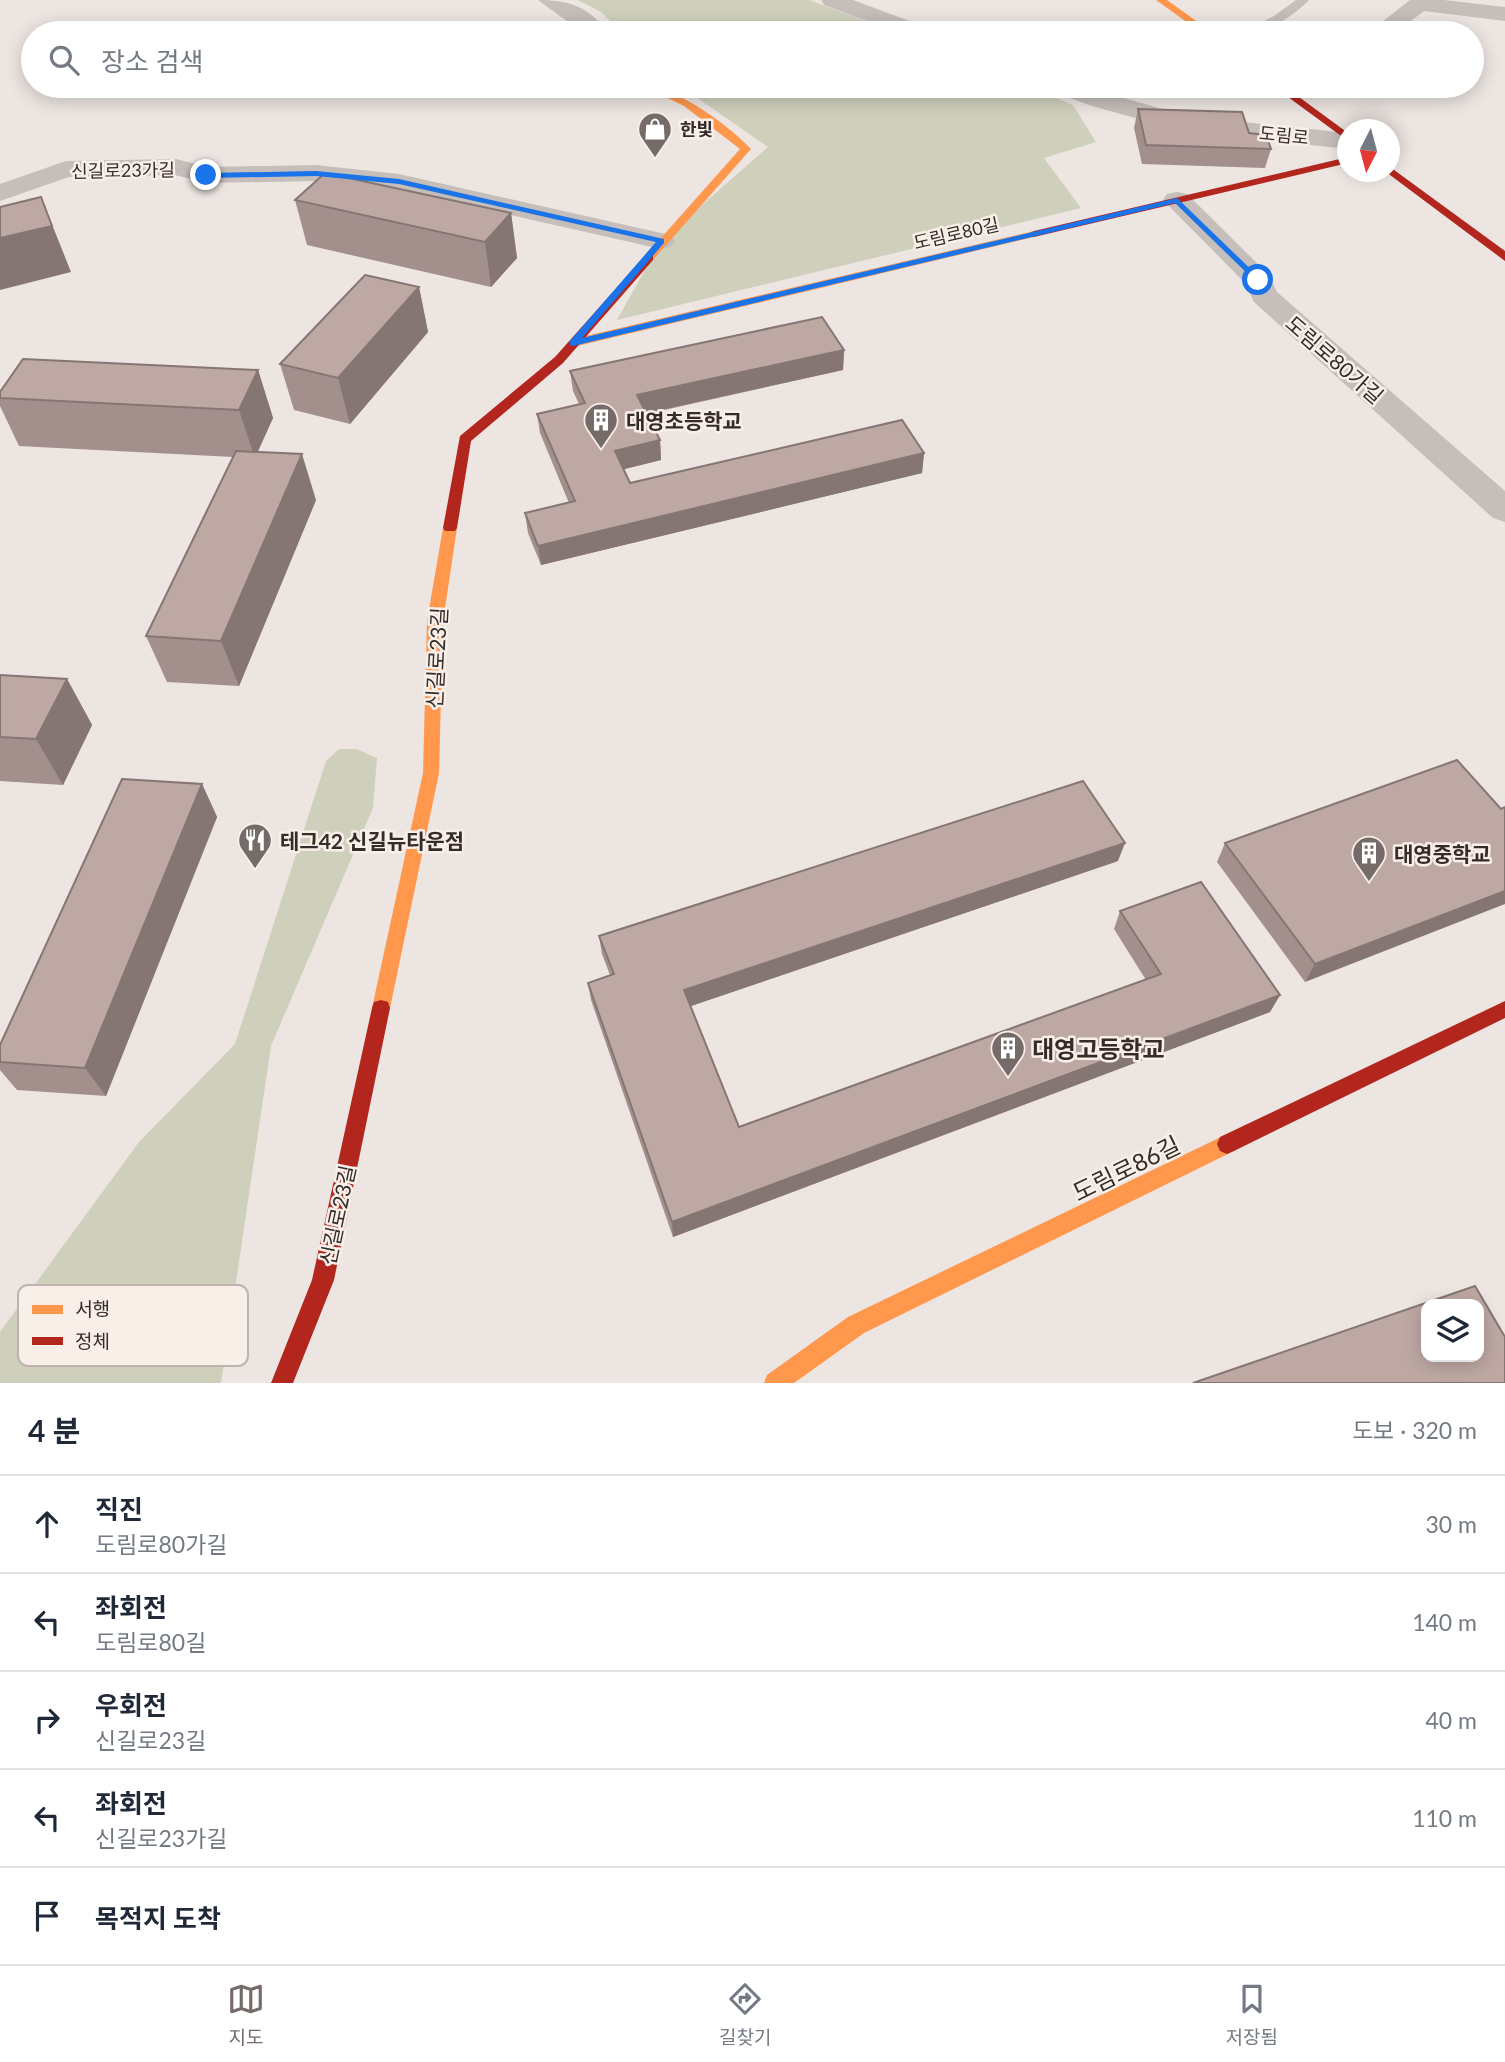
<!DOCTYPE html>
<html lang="ko">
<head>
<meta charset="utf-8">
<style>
  :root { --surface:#fff; --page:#f2f2f3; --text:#1f2937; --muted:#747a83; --line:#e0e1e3; --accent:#756c69 }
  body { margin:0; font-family:Lato,"Noto Sans KR",sans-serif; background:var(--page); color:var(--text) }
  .controls { position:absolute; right:21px; bottom:21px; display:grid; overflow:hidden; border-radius:14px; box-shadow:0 4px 18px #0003 }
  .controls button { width:63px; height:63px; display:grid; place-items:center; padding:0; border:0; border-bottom:2px solid var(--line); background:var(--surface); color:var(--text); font:35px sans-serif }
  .compass { position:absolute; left:1337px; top:119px; width:63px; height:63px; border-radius:50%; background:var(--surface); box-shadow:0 4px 18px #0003; rotate:186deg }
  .stop { position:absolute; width:21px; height:21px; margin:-16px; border:5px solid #1a73e8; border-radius:50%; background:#fff }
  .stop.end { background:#1a73e8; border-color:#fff; box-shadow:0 2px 7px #0008 }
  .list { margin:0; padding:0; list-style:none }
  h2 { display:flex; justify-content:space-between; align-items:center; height:91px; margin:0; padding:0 28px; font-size:30px }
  h2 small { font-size:23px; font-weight:400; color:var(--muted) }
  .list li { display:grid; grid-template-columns:46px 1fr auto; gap:21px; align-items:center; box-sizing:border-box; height:98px; padding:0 28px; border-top:2px solid var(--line) }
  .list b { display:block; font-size:26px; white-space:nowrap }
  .list p { margin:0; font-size:23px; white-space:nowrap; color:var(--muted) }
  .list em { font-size:23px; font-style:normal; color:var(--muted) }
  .icon { flex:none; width:38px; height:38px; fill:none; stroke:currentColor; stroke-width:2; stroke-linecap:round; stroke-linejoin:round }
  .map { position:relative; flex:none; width:1505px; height:1383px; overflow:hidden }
  .search { position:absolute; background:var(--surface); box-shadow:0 4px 18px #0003; left:21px; right:21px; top:21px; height:77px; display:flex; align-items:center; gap:18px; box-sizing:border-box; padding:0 24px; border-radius:38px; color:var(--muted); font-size:26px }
  .sheet { height:581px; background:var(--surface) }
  nav { display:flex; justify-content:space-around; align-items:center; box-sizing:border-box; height:98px; border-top:2px solid var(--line); background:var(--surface); font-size:19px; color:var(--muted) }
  nav a { display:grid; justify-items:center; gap:4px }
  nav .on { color:var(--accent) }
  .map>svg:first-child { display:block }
</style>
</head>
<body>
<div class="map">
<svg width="1505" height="1383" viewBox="0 0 1505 1383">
  <rect width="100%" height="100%" fill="#ece5e1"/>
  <g fill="#cfd0bc">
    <polygon points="578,0 809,0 898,33 622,33 601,12"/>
    <polygon points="680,86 1027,86 1073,105 1096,142 1044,158 1081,208 617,320 661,241 768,147"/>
    <polygon points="339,749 357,749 377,758 373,808 271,1046 221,1383 0,1383 0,1332 139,1142 235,1044 326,761"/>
  </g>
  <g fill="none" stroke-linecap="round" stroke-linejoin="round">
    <path fill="#c5beba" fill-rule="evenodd" d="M1296,0h13c-17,18 -45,34 -70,33l35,-17z"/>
    <g fill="#c5beba" fill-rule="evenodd">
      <path d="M538,0c30,0 51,6 70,33h-25z"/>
      <polygon points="821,0 853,0 928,28 932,33 899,33 824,5"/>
      <polygon points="1410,0 1444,0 1505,7 1505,21 1424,11 1395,33 1368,33"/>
      <polygon points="1047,86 1082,86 1187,116 1348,133 1348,149 1186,132 1092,106 1050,91"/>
      <polygon points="176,159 207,167 316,165 399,174 661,233 671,235 675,241 671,247 661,249 399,190 316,181 206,183 175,175 69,177 0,201 0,184 66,161"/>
      <polygon points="1177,192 1187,194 1268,274 1277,292 1505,491 1505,522 1493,518 1254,302 1245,283 1163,200 1167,194"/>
    </g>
    <g fill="#ff974d" fill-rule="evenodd">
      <polygon points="1156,0 1167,0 1213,33 1202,33"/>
      <path d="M643,86c31,-1 87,40 108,63l-98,111h-8v-4l95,-107 -56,-43z"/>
      <polygon points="1034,231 1038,232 1038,236 573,347 567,343 573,339"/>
      <polygon points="450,523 457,528 443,621 439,773 390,1008 388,1014 381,1016 374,1014 372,1008 423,773 427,621 443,528"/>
      <polygon points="1227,1134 1234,1137 1237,1144 1234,1151 864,1333 794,1383 764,1383 767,1375 848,1317"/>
    </g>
    <g fill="#b3261e" fill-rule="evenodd">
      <polygon points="1273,86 1284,86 1348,133 1348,141"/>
      <polygon points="1348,157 1348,163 1034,237 1028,234 1034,231"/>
      <polygon points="1390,167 1505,251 1505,261 1386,172 1390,172"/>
      <polygon points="649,254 653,256 653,260 563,363 471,441 457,528 455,531 445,531 443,528 460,436 555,357 645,256"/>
      <polygon points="381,1000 388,1002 390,1008 334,1280 293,1383 271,1383 312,1280 372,1008 374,1002"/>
      <polygon points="1505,1001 1505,1018 1234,1151 1227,1154 1220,1151 1217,1144 1220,1137"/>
    </g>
  </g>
  <g fill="#a3908d">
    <polygon points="1138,109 1249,133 1271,149 1265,168 1142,164 1134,128"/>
    <polygon points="295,200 511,213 517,258 491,287 307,245"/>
    <polygon points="419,287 428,332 350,424 294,410 280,364"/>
    <polygon points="844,350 843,370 646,414 660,440 661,460 623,469 630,483 924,453 922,473 541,565 528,533 525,513 569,503 540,433 537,414 579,404 573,391 570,371"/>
    <polygon points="258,370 273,418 257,452 316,500 239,686 167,682 146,636 233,457 19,446 0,406 0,392"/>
    <polygon points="0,675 67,679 92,725 63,785 0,781"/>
    <polygon points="1457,760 1305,982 1217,862 1225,843"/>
    <polygon points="202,784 217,817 106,1096 17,1090 0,1070 0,1045"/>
    <polygon points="1118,861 691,1006 739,1127 1146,980 1114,929 1120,911 1280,995 1270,1012 673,1237 591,1000 588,983 610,975 602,954 599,936"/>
  </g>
  <g fill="#857673">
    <polygon points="41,197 71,272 0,290 0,238"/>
    <polygon points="511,213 517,258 491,287 485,242"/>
    <polygon points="419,287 428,332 350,424 338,378"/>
    <polygon points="844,350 843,370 638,415 637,395"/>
    <polygon points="258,370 273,418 255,458 239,410"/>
    <polygon points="660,440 661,460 617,471 615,451"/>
    <polygon points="924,453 922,473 541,565 538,546"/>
    <polygon points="302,454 316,500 239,686 221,641"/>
    <polygon points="67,679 92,725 63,785 36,739"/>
    <polygon points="202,784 217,817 106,1096 85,1068"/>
    <polygon points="1125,843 1118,861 685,1008 684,990"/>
    <polygon points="1505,891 1505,904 1305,982 1315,964"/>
    <polygon points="1280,995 1270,1012 673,1237 672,1222"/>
  </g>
  <g fill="#bea8a4" stroke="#857673" stroke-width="2" fill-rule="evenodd">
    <polygon points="1138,109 1242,112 1249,133 1266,135 1271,149 1146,145"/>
    <polygon points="325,173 511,213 485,242 295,200"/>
    <polygon points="41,197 52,226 0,238 0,207"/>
    <polygon points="365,275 419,287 338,378 280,364"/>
    <polygon points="822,317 844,350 637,395 660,440 615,451 630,483 902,420 924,453 538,546 525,513 575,501 537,414 585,403 570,371"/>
    <polygon points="23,359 258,370 239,410 0,398 0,392"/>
    <polygon points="236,451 302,454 221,641 146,636"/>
    <polygon points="0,675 67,679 36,739 0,737"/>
    <polygon points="1457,760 1501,809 1505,807 1505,891 1315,964 1225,843"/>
    <polygon points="122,779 202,784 85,1068 0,1062 0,1045"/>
    <polygon points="1083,781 1125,843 684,990 739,1127 1161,974 1120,911 1201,882 1280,995 672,1222 588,983 614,974 599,936"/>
    <path d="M1475,1286l30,51v46h-312zM1426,1304h53v53h-53z"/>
  </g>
  <polygon fill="#1a73e8" points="316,171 399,179 664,239 664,243 582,338 1177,198 1262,280 1255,281 1175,203 573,346 570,345 570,341 656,242 399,184 316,176 206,178 202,175 206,173"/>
  <defs>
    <g id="shop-pin" transform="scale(1.75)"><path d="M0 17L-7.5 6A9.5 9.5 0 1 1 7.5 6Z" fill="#756c69" stroke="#f8efe9"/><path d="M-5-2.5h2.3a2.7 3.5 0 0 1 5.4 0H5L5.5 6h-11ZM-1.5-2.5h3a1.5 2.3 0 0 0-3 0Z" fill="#fff"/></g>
    <g id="building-pin" transform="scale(1.75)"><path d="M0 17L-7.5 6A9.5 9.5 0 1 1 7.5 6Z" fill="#756c69" stroke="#f8efe9"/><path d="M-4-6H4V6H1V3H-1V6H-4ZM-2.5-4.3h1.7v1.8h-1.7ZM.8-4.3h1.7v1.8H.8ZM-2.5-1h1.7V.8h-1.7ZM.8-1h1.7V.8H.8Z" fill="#fff"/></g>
    <g id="restaurant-pin" transform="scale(1.75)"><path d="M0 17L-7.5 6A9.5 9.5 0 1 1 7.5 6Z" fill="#756c69" stroke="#f8efe9"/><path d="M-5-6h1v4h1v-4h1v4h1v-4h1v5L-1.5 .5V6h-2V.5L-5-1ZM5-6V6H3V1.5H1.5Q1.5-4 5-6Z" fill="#fff"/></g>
  </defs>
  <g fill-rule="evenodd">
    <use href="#shop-pin" x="655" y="129"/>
    <use href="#building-pin" x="601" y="420"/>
    <use href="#restaurant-pin" x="255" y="840"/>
    <use href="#building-pin" x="1369" y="853"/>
    <use href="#building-pin" x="1008" y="1048"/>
  </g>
  <g text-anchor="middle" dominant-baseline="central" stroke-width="5" stroke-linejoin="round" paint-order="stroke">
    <g font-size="18" font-weight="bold" fill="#352b29" stroke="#f8efe9" text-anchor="start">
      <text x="680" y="129">한빛</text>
    </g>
    <g font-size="18" fill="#352b29" stroke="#f8efe9">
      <text transform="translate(1284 135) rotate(6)">도림로</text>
      <text transform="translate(123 170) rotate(-1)">신길로23가길</text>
      <text transform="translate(956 233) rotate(-13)">도림로80길</text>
    </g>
    <g font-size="21" fill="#352b29" stroke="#f8efe9">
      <text transform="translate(1335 359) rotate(41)">도림로80가길</text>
      <text transform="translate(436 658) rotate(-87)">신길로23길</text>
      <text transform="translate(337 1215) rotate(-78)">신길로23길</text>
    </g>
    <g font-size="21" font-weight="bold" fill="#352b29" stroke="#f8efe9" text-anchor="start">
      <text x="626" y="420">대영초등학교</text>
      <text x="280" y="840">테그42 신길뉴타운점</text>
      <text x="1394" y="853">대영중학교</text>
    </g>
    <g font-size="24" font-weight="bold" fill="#352b29" stroke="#f8efe9" text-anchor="start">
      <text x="1032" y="1048">대영고등학교</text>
    </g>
    <g font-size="24" fill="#352b29" stroke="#f8efe9">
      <text transform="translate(1126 1168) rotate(-26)">도림로86길</text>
    </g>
  </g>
  <rect x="18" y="1285" width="230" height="81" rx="10" fill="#f8efe9" stroke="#beb4af" stroke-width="2"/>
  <rect x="32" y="1305" width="31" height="9" fill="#ff974d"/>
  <rect x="32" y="1337" width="31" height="8" fill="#b3261e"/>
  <g font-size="19" fill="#352b29">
    <text x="75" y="1316">서행</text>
    <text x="75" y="1348">정체</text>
  </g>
</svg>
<div class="controls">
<button><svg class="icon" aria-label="layers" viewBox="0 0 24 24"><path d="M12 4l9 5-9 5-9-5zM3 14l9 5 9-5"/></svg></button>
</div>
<svg class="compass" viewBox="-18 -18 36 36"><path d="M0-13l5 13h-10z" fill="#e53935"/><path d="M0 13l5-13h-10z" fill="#747a83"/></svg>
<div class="stop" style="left:1258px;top:280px"></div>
<div class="stop end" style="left:206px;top:175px"></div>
<div class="search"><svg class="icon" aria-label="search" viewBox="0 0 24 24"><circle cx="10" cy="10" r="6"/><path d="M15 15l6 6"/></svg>장소 검색</div>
</div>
<section class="sheet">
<h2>4 분<small>도보 · 320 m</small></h2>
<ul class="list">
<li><svg class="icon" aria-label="ahead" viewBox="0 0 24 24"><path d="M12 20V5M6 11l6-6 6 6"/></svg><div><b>직진</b><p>도림로80가길</p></div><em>30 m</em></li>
<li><svg class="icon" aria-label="left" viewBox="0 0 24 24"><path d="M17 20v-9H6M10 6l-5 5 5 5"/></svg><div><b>좌회전</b><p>도림로80길</p></div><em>140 m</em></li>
<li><svg class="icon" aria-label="right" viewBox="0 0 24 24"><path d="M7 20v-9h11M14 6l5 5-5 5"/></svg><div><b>우회전</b><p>신길로23길</p></div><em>40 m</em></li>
<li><svg class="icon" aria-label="left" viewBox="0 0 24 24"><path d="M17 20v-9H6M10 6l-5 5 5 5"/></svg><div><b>좌회전</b><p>신길로23가길</p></div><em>110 m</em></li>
<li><svg class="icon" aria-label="arrive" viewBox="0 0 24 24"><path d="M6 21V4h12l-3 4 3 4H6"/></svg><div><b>목적지 도착</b></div></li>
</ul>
</section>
<nav>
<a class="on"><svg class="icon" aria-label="map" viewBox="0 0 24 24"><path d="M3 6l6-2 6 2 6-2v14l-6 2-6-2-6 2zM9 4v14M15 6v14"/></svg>지도</a>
<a><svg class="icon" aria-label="directions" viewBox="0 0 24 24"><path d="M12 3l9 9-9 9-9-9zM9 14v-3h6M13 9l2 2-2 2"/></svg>길찾기</a>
<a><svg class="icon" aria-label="saved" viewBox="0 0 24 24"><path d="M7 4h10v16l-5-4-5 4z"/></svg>저장됨</a>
</nav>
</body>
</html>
